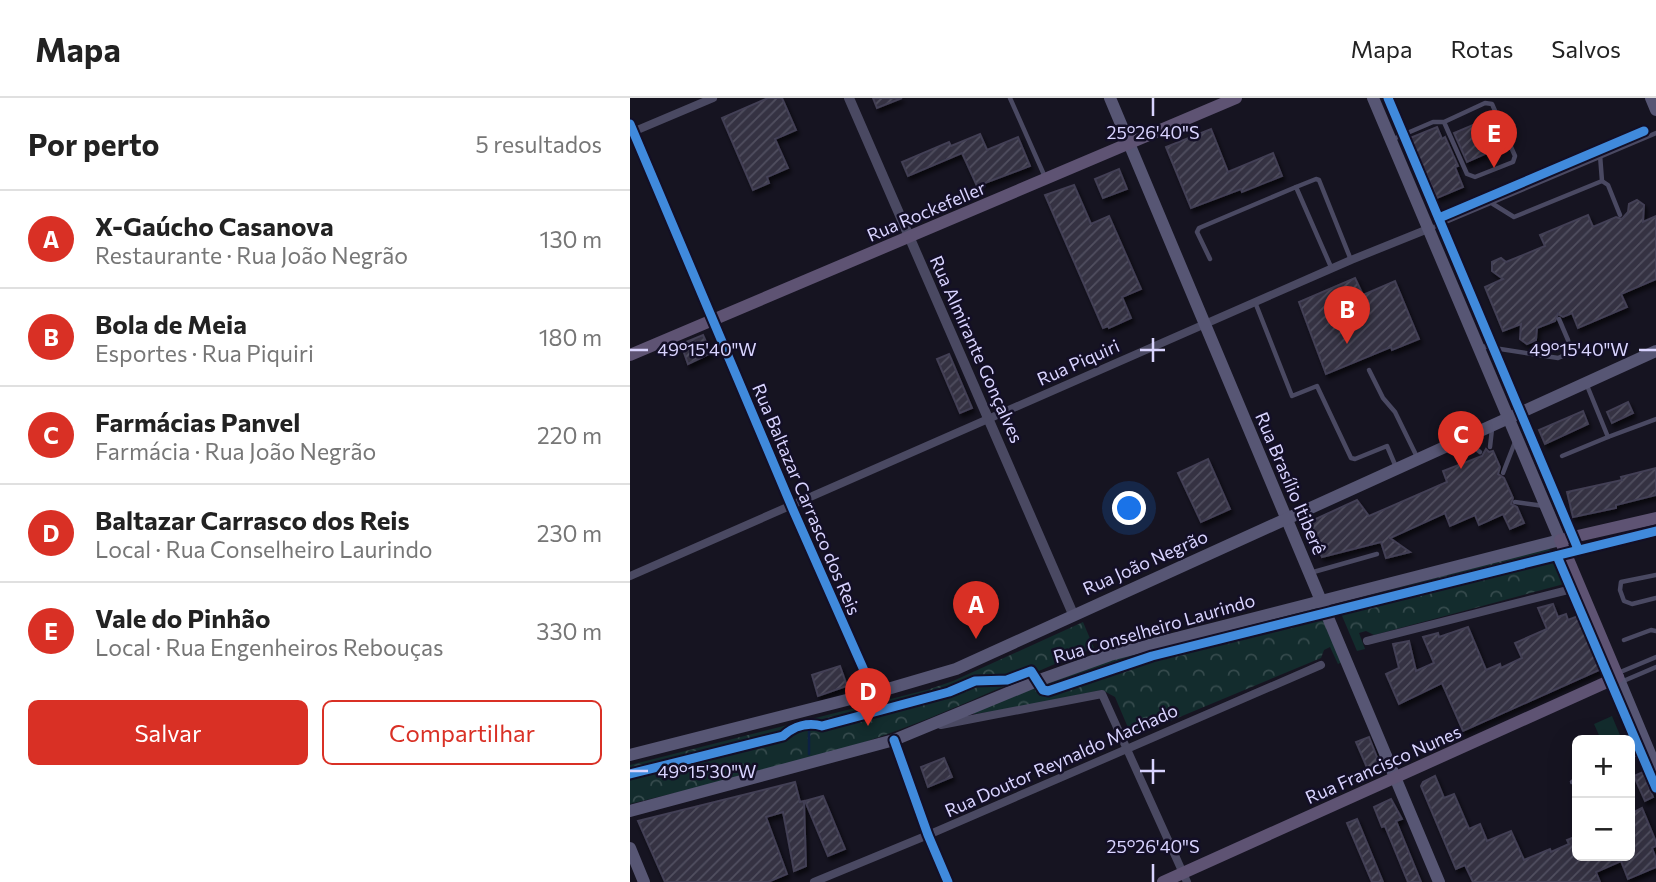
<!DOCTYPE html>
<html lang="pt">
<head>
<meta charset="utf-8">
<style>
  :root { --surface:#fff; --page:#f2f2f2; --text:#222; --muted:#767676; --line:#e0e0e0; --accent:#d93025 }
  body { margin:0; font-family:Commissioner,sans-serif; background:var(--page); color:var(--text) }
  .controls { position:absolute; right:21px; bottom:21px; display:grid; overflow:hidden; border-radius:10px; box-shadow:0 7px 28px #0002 }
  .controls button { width:63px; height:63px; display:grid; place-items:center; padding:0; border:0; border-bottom:2px solid var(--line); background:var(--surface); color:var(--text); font:35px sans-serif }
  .you { position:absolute; left:500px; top:411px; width:24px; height:24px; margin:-18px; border:5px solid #fff; border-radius:50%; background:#1a73e8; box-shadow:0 0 0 10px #1a73e833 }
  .badge { display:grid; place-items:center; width:46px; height:46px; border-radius:50%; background:var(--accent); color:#fff; font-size:23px; font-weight:700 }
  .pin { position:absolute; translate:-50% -58px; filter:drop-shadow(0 2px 4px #0008) }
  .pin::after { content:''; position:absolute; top:37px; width:24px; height:21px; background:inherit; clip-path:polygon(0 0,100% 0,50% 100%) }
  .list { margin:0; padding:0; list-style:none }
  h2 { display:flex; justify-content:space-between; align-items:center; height:91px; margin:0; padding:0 28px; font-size:30px }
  h2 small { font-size:23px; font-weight:400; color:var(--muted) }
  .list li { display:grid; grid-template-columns:46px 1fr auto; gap:21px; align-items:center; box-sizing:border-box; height:98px; padding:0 28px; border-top:2px solid var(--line) }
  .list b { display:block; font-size:26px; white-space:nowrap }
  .list p { margin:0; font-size:23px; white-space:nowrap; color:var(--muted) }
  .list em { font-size:23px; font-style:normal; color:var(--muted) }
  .actions { display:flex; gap:14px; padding:21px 28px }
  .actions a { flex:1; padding:16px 0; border:2px solid var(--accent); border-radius:10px; text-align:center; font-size:24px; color:var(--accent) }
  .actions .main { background:var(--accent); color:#fff }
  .map { position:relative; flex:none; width:1026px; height:784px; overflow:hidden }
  header { display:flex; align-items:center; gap:42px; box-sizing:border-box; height:98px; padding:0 35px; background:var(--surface); border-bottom:2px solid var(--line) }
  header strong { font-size:33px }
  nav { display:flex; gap:38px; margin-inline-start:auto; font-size:24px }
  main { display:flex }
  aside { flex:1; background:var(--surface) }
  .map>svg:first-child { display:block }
</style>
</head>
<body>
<header>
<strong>Mapa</strong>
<nav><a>Mapa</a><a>Rotas</a><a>Salvos</a></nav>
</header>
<main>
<aside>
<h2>Por perto<small>5 resultados</small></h2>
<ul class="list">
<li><span class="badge">A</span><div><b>X-Gaúcho Casanova</b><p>Restaurante · Rua João Negrão</p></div><em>130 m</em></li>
<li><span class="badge">B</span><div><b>Bola de Meia</b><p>Esportes · Rua Piquiri</p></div><em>180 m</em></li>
<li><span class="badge">C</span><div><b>Farmácias Panvel</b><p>Farmácia · Rua João Negrão</p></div><em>220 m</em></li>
<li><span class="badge">D</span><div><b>Baltazar Carrasco dos Reis</b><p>Local · Rua Conselheiro Laurindo</p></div><em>230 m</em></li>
<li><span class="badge">E</span><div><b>Vale do Pinhão</b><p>Local · Rua Engenheiros Rebouças</p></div><em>330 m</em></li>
</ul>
<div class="actions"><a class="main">Salvar</a><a>Compartilhar</a></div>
</aside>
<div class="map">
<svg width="1026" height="784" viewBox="0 0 1026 784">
  <defs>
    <pattern id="park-crowns" width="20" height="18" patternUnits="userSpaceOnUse" patternTransform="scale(1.75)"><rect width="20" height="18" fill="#132c2d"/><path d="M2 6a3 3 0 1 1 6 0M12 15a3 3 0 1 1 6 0" fill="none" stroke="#354a4c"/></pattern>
    <pattern id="building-hatch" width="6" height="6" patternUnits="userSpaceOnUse" patternTransform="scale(1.75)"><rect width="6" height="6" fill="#343243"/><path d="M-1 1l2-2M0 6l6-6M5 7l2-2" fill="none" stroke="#514f5f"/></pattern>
    <filter id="shadow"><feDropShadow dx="2.5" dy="4" stdDeviation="2" flood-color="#0009"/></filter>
  </defs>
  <rect width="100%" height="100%" fill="#161421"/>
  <polygon fill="#132c2d" points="982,618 992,642 971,642 964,626"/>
  <g fill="url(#park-crowns)">
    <polygon points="919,450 934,486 744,537 736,533 729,535 735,551 727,553 707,506"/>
    <polygon points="683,510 688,510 714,563 708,566 700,549 694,552 691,560 509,636 499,632 485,599 472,592 380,611 344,616 344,614 481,560"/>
    <path d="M453,524l11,26c-71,28 -140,63 -212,88 -80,29 -169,47 -252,68v-39l300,-76 23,-8z"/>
  </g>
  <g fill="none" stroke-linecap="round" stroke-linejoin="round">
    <polyline stroke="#0d2144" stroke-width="2.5" points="179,656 179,628"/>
  </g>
  <g fill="url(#building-hatch)" stroke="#433f54" stroke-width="2" filter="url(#shadow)">
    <polygon points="138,0 152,0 166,32 145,41 158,70 137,79 139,85 123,92 92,20"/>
    <polygon points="243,0 272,0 247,10"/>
    <polygon points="862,19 875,47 837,64 824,35"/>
    <polygon points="807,29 812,41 815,39 828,68 825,69 833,89 807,100 780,40"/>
    <polygon points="581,31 598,74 643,55 652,78 612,94 611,91 561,110 536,49"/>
    <polygon points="350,36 357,52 388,39 400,68 347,88 332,55 278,78 272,64 319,44 321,48"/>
    <polygon points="489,71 497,91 473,100 465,81"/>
    <polygon points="444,87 461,126 479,118 511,191 492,199 501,220 479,230 478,228 473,230 415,97"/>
    <polygon points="1007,102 1014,107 1013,124 1026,118 1026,181 991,196 997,209 948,230 942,215 933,219 928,216 925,223 907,230 906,242 897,246 890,241 891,226 873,233 855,189 873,181 862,173 862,164 871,160 876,164 915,148 910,137 958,117 963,129 986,119 992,121 998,114 999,106"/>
    <polygon points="725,180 733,197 765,183 789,241 762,252 761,249 696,276 669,204"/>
    <polygon points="73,237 81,255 58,266 51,246"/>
    <polygon points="319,256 342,310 330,315 307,261"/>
    <polygon points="998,304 1003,315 982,325 977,314"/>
    <polygon points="953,313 958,326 915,346 909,332"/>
    <polygon points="856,351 859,354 863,353 870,369 868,376 874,380 883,400 881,406 887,409 894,425 880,431 873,416 849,427 845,417 820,428 815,415 760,440 780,454 756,460 751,444 692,459 677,425 727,402 739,418 817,384 813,373 852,358"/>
    <polygon points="578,361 600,411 571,424 548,375"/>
    <polygon points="1026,370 1026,397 986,407 986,410 943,419 937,394 992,382 991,379"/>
    <polygon points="923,506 928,519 936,516 938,522 948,518 970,568 969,572 833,633 812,585 769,606 756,576 769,570 763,546 779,543 786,573 804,565 793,539 808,535 809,539 838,529 856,572 870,566 871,570 892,560 885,545 917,531 908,510"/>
    <polygon points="210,568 217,588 188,598 182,577"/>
    <polygon points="739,639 750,667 738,672 726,644"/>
    <polygon points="314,660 322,679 298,689 291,669"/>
    <polygon points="1013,674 1023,699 1015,703 1004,678"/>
    <polygon points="805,678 814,700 824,696 839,731 850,726 857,743 881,733 894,762 920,751 921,754 939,746 937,742 947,738 947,758 1000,758 1000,716 1012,710 1026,744 1026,748 1022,750 1026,761 1026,769 998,781 991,763 966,774 970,784 843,784 835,767 826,771 791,688 793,684"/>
    <polygon points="165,684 170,704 174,703 176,768 164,773 153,714 136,719 157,776 138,784 35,784 8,723"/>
    <polygon points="193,698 215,751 198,758 175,703"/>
    <polygon points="761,701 772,721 766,723 791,784 778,784 755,728 752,729 744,709"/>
    <polygon points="727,721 753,784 742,784 717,725"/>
  </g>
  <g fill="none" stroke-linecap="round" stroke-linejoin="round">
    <g stroke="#4a4962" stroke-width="4.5">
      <polyline points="380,0 415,79"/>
      <polyline points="761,42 803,24 814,24 855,5 862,6 885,58 883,64 845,79 837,76 814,24"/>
      <polyline points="972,83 978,87 990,117"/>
      <polyline points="666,89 686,81 689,82 721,162"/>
      <polyline points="863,106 884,119 972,83 970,57"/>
      <polyline points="799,131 1026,35"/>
      <polyline points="580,161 567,134 569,130 666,89 701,169"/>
      <polyline points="625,204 662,298 687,288 721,360 725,361 757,348 766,369"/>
      <polyline points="851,248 928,260 935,257 939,251 938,242 929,221"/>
      <polyline points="739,272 753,300 765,314 787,359"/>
      <polyline points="956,285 978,339 1026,321"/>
      <polyline points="834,341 850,354"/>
      <polyline points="860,349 862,331"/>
      <polyline points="932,358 978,339"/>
      <polyline points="873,375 885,344"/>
      <polyline points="885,404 914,408"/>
      <polyline points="680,475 747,456"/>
      <polyline points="1026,477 991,484 990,492 994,503 1002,506 1026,500"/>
      <polyline points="994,542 1021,532 1026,533"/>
      <polyline points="988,575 1026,559"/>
      <polyline points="991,584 1026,569"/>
      <polyline points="1000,659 1017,651"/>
      <polyline points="942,684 947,681"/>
    </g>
    <g stroke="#4a4962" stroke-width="8">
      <polyline points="0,26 164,414 244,595"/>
      <polyline points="0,35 83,0"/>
      <polyline points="0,478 721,162 798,131"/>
      <polyline points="737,543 950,489"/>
      <polyline points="311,627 472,596 557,784"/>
      <polyline points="264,642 298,737 318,784"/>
      <polyline points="184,784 298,737 691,567"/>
    </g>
    <polyline stroke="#4a4962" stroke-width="10" points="219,0 443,516"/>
    <g stroke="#575674" stroke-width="12">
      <polyline points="480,0 809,784"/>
      <polyline points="1021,0 1026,12"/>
      <polyline points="988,579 1026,670"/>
      <polyline points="0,657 244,595 326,571 1026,253"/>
      <polyline points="0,713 264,642 407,583 480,557 930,442 743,0"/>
      <polyline points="0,750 14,784"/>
    </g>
    <g stroke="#5e5373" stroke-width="12">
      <polyline points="0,257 606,0"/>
      <polyline points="533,784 988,579 930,442 1026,420"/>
    </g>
    <g stroke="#130f26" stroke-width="13">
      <g id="cycleway">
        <polyline points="758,0 948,451"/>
        <polyline points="0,26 164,414 244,595"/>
        <polyline points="809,120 1014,33"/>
        <polyline points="927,458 1026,690"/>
        <polyline points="264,642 298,737 318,784"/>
        <path d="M0,676l153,-38c11,-10 25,-14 39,-10l127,-34 26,-11 32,-1 24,-9 12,19 5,1 104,-35 504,-125"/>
      </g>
    </g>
    <use href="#cycleway" stroke="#408adc" stroke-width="9"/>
  </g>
  <path fill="none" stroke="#d9d4ff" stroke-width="2.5" d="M523,0v18M523,240v24M0,252h18M510,252h25M1009,252h17M523,661v25M0,673h18M510,673h25M523,766v18"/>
  <g text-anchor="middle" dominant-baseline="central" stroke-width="5" stroke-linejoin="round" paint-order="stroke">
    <g font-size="18" fill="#d9d4ff" stroke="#130f26">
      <text transform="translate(296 113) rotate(-23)">Rua Rockefeller</text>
      <text transform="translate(347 251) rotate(66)">Rua Almirante Gonçalves</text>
      <text transform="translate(448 264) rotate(-24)">Rua Piquiri</text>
      <text transform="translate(661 385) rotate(67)">Rua Brasílio Itiberê</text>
      <text transform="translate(177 401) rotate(67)">Rua Baltazar Carrasco dos Reis</text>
      <text transform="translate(515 464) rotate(-24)">Rua João Negrão</text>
      <text transform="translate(524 530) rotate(-16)">Rua Conselheiro Laurindo</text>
      <text transform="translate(431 662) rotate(-24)">Rua Doutor Reynaldo Machado</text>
      <text transform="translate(753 666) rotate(-24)">Rua Francisco Nunes</text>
    </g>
  </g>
  <g font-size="18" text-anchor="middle" fill="#d9d4ff" stroke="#130f26" stroke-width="5" stroke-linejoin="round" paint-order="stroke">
    <text x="523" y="41">25°26'40"S</text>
    <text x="949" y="258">49°15'40"W</text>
    <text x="77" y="258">49°15'40"W</text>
    <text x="77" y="680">49°15'30"W</text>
    <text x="523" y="755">25°26'40"S</text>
  </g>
</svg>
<div class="controls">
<button>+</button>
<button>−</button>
</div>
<div class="you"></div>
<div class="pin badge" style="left:346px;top:541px">A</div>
<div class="pin badge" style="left:717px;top:246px">B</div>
<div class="pin badge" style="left:831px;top:371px">C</div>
<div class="pin badge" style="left:238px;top:628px">D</div>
<div class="pin badge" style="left:864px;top:70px">E</div>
</div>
</main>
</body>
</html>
